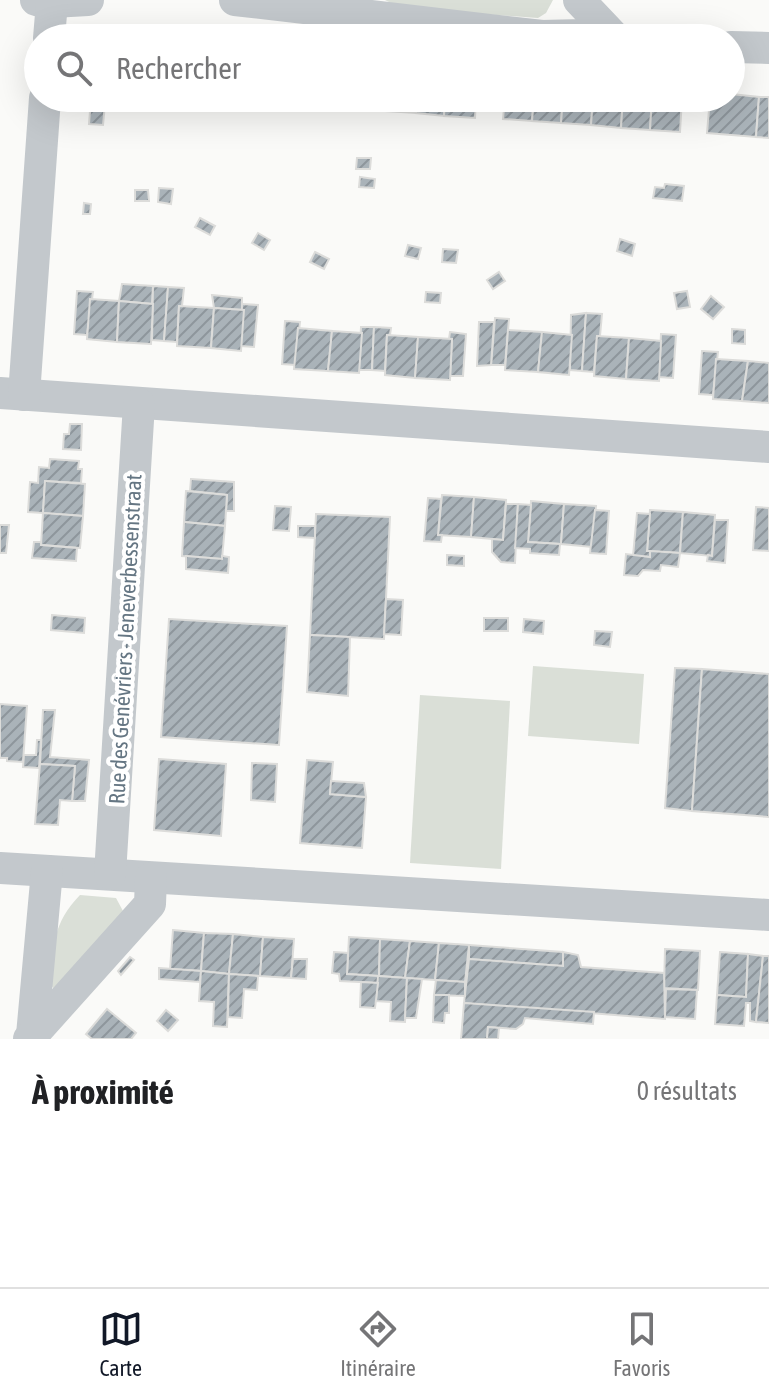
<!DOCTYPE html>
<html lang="fr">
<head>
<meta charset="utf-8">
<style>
  :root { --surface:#fff; --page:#f6f6f6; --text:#202124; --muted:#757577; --line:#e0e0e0; --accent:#111827 }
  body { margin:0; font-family:"Asap Condensed",sans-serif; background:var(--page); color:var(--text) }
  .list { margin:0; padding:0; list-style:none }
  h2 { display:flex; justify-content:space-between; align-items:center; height:104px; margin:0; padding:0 32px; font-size:34px }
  h2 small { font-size:26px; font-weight:400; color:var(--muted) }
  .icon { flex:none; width:44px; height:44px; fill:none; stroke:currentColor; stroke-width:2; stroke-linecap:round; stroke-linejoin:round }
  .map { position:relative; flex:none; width:769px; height:1039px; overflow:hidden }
  .search { position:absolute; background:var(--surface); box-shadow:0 8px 32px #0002; left:24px; right:24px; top:24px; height:88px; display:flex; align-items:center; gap:20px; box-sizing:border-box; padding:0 28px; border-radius:44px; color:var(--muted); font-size:30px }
  .sheet { height:248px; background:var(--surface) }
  nav { display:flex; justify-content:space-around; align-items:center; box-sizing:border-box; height:112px; border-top:2px solid var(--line); background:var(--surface); font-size:22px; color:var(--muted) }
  nav a { display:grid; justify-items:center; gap:4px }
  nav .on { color:var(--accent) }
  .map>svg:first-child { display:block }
</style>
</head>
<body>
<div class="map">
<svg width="769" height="1039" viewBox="0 0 769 1039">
  <defs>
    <pattern id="building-hatch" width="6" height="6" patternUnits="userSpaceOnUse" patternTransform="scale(2)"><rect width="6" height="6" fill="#aab3b9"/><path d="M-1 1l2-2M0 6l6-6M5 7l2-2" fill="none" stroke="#8e969c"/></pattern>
  </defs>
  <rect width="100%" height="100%" fill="#fafaf8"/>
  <g fill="#dadfd7">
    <polygon points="385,0 553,0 546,13 538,18 401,8"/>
    <polygon points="533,666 644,674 639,744 528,736"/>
    <polygon points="420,695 510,701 501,869 410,863"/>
    <path d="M80,895l36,3 7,13 -67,80 -7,-8c4,-37 4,-60 31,-88z"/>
  </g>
  <g fill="url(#building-hatch)" stroke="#dcdcda" stroke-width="2">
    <polygon points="731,94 759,97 756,137 707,133 710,98 731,98"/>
    <polygon points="759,97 769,97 769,138 756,137"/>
    <polygon points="91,98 120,98 119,105 105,104 103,125 89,124"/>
    <polygon points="239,98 269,98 269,102 239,100"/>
    <polygon points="299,98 328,98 327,106 298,104"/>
    <polygon points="328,98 357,98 357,109 327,106"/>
    <polygon points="357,98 387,98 386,111 357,109"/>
    <polygon points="387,98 417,98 416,113 386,111"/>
    <polygon points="417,98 445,98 444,116 416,113"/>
    <polygon points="445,98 476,98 475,118 444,116"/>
    <polygon points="505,98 534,98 532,121 503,119"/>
    <polygon points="534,98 563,98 561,123 532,121"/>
    <polygon points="563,98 593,98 591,125 561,123"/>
    <polygon points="593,98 623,98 621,128 591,125"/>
    <polygon points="623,98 652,98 650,130 621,128"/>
    <polygon points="652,98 682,98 680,132 650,130"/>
    <polygon points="357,158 371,158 370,169 356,169"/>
    <polygon points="360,177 375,179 374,188 359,187"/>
    <polygon points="665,184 684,186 682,201 653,198 655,187 664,188"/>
    <polygon points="159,188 173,189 171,204 158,202"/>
    <polygon points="135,190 148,190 149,201 135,201"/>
    <polygon points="84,203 91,204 90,214 83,214"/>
    <polygon points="200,218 215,226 210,235 195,227"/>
    <polygon points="258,233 270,240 264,250 252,243"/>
    <polygon points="620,239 635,244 632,256 617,251"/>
    <polygon points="408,245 421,248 418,259 405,256"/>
    <polygon points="443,249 458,250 456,263 442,262"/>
    <polygon points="315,252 329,259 324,269 310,262"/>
    <polygon points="499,272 505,281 493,289 487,280"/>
    <polygon points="122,284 153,286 152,304 119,301"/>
    <polygon points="153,286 168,287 164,341 152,340"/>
    <polygon points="168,287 184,288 182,306 179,306 177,342 164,341"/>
    <polygon points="77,291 93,292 87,335 74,334"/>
    <polygon points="687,291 690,307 677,309 674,293"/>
    <polygon points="426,292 441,293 440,303 425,302"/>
    <polygon points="212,295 242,298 242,310 214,308"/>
    <polygon points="711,296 724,307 713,319 701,309"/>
    <polygon points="90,299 119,301 117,342 87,339"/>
    <polygon points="119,301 153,304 151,344 117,342"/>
    <polygon points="242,304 258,305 254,347 241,346"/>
    <polygon points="179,306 214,308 211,348 177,346"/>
    <polygon points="214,308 244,310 241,351 211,348"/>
    <polygon points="586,313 582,371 570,370 571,315"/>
    <polygon points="586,313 602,314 600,336 597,336 594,372 582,371"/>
    <polygon points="495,318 509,319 505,365 491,365"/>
    <polygon points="285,321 300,322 295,365 282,364"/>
    <polygon points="479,322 494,322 491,365 477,366"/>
    <polygon points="361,327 374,327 372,370 359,370"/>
    <polygon points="374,327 391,328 390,335 387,335 385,371 372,370"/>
    <polygon points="298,328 332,331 328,371 294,369"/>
    <polygon points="732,329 745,330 745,344 732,343"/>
    <polygon points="508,330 542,332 538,372 505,370"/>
    <polygon points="332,331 362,333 359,373 328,371"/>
    <polygon points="450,332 466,334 463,376 450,376 452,339 449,339"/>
    <polygon points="542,332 572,335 569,375 538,372"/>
    <polygon points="661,334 676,335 673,378 659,377"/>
    <polygon points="387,335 418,337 415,378 385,375"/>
    <polygon points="597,336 629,338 626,379 594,376"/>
    <polygon points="418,337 452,339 450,380 415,378"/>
    <polygon points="629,338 661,341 659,381 626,379"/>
    <polygon points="702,351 718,352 713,395 699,394"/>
    <polygon points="716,359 748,361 742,401 713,399"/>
    <polygon points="748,361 769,363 769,403 742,401"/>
    <polygon points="70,424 82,424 81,450 63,449 64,434 69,434"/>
    <polygon points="50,459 79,461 78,469 82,469 81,483 45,481 43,513 28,512 30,482 38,483 39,467 49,468"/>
    <polygon points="191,479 234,482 234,511 226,511 227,495 190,491"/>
    <polygon points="45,481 85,484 83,516 43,513"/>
    <polygon points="186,491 227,495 225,526 184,522"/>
    <polygon points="442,495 474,497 471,537 438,535"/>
    <polygon points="474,497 506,500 503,540 471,537"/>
    <polygon points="428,498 441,499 438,535 442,535 441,542 424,541"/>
    <polygon points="531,501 564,504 561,544 528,542"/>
    <polygon points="506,504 518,504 515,563 501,562 492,552 492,539 503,540"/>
    <polygon points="518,504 531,505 528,542 560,544 559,555 530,553 530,549 515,548"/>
    <polygon points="564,504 596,506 592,547 561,544"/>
    <polygon points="275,506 291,507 289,531 273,530"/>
    <polygon points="756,507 769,508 769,551 753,550"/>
    <polygon points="595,510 609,511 606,554 590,553"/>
    <polygon points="650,510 683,512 680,553 647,551"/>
    <polygon points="683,512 715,515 712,556 680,553"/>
    <polygon points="43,513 83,516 80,548 41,545"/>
    <polygon points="637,513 650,514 647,551 650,551 650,557 633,556"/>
    <polygon points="316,514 390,517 384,639 310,635"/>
    <polygon points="715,520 728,520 725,563 707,561 708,555 712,556"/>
    <polygon points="184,522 225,526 222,559 182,556"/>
    <polygon points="0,525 9,525 6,553 0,553"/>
    <polygon points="298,526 315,526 315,538 298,537"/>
    <polygon points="34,542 41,542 41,545 77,548 76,561 32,558"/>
    <polygon points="650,551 680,553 678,567 661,565 660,571 643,570 638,576 624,575 626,554 650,557"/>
    <polygon points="447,555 464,556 464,566 447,565"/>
    <polygon points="186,556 222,559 222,556 229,557 228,573 186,569"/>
    <polygon points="386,599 403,600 401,635 384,634"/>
    <polygon points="52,615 85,618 84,633 51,630"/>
    <rect x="484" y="618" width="24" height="13"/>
    <polygon points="169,619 287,626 279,745 161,737"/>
    <polygon points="524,619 544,621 543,634 523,632"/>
    <polygon points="595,631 612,632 610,647 594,645"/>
    <polygon points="310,635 350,637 348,696 307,692"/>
    <polygon points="675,668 702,669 692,811 665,808"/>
    <polygon points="702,669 769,674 769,817 692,811"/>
    <polygon points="0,704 27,706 23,762 7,761 7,758 0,758"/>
    <polygon points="43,710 55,710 50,757 89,760 85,801 72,801 75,766 40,764"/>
    <polygon points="37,740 41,740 39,768 23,767 24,755 36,755"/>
    <polygon points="159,759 226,764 221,836 154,830"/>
    <polygon points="307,760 333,762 330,794 366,797 362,848 300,843"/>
    <polygon points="252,763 277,764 275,802 251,800"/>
    <polygon points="40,764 75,766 72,801 60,800 58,825 35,824"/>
    <polygon points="331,781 364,783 366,797 330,794"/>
    <polygon points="173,930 204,933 201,971 170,969"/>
    <polygon points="204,933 233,934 229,974 201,971"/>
    <polygon points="233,934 263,937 260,976 229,974"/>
    <polygon points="263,937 294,939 291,978 260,976"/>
    <polygon points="349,937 380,939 379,976 347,974"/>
    <polygon points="380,939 410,941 405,978 379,976"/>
    <polygon points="410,941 439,943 435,980 405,978"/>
    <polygon points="439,943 469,945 465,982 435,980"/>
    <polygon points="469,945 563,952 563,966 469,959"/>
    <polygon points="665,949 700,951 698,990 664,988"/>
    <polygon points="334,952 348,953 347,974 378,976 378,983 340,981 339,974 332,973"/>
    <polygon points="563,952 578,955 581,967 664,973 665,1019 464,1003 469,959 563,966"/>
    <polygon points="720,952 748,954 746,997 717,995"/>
    <polygon points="748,954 763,956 756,1022 750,1021 750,1003 746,1003 744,1026 715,1024 717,995 746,997"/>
    <polygon points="763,956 769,956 769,1023 756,1022"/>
    <polygon points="130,957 134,960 121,975 118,971"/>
    <polygon points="293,959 307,959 306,979 291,978"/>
    <polygon points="159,968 201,971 200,982 159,979"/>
    <polygon points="201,971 229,974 227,1027 213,1026 214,1002 199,1001"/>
    <polygon points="229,974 258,976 257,990 244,989 242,1018 228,1017"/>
    <polygon points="378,976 407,978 405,1022 390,1021 391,1002 376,1001"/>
    <polygon points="407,978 422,979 416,1018 405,1018"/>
    <polygon points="436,980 465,982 465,996 434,995"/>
    <polygon points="361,982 378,983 375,1008 360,1007"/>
    <polygon points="666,989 697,990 695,1019 665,1017"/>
    <polygon points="434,995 449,995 449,1013 445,1013 444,1023 433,1022"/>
    <polygon points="464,1003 594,1012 593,1024 525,1018 523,1024 516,1029 488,1027 487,1039 461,1039"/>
    <polygon points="107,1009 136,1033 131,1039 92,1039 86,1034"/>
    <polygon points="166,1010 178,1020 168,1031 157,1021"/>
    <polygon points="488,1027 499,1028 498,1039 487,1039"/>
  </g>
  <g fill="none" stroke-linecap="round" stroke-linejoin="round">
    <g stroke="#c3c8cc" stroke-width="32">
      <polyline points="36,0 52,2 88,0"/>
      <polyline points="235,0 542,36 583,35 596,21"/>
      <polyline points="579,0 615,38"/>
      <polyline points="49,38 52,2"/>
      <polyline points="731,47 769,48"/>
      <polyline points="0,393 769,447"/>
      <polyline points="24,395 45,98"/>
      <polyline points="0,868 769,915"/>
      <polyline points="110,874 139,404"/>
      <polyline points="32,1035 47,871"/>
      <polyline points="29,1039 150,904 151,878"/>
    </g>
  </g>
  <g text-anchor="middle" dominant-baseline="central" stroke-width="8" stroke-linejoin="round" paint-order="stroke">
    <g font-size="22" fill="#657683" stroke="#fff">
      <text transform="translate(125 639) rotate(-87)">Rue des Genévriers - Jeneverbessenstraat</text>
    </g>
  </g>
</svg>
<div class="search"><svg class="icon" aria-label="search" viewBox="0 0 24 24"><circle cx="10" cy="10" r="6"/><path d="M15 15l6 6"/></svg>Rechercher</div>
</div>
<section class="sheet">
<h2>À proximité<small>0 résultats</small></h2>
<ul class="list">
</ul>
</section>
<nav>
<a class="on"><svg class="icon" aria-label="map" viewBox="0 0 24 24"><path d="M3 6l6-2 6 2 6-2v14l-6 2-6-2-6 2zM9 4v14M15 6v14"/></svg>Carte</a>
<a><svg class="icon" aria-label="directions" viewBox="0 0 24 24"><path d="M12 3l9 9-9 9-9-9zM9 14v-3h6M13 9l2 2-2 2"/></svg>Itinéraire</a>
<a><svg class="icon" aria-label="saved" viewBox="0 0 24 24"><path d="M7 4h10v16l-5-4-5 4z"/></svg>Favoris</a>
</nav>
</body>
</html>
